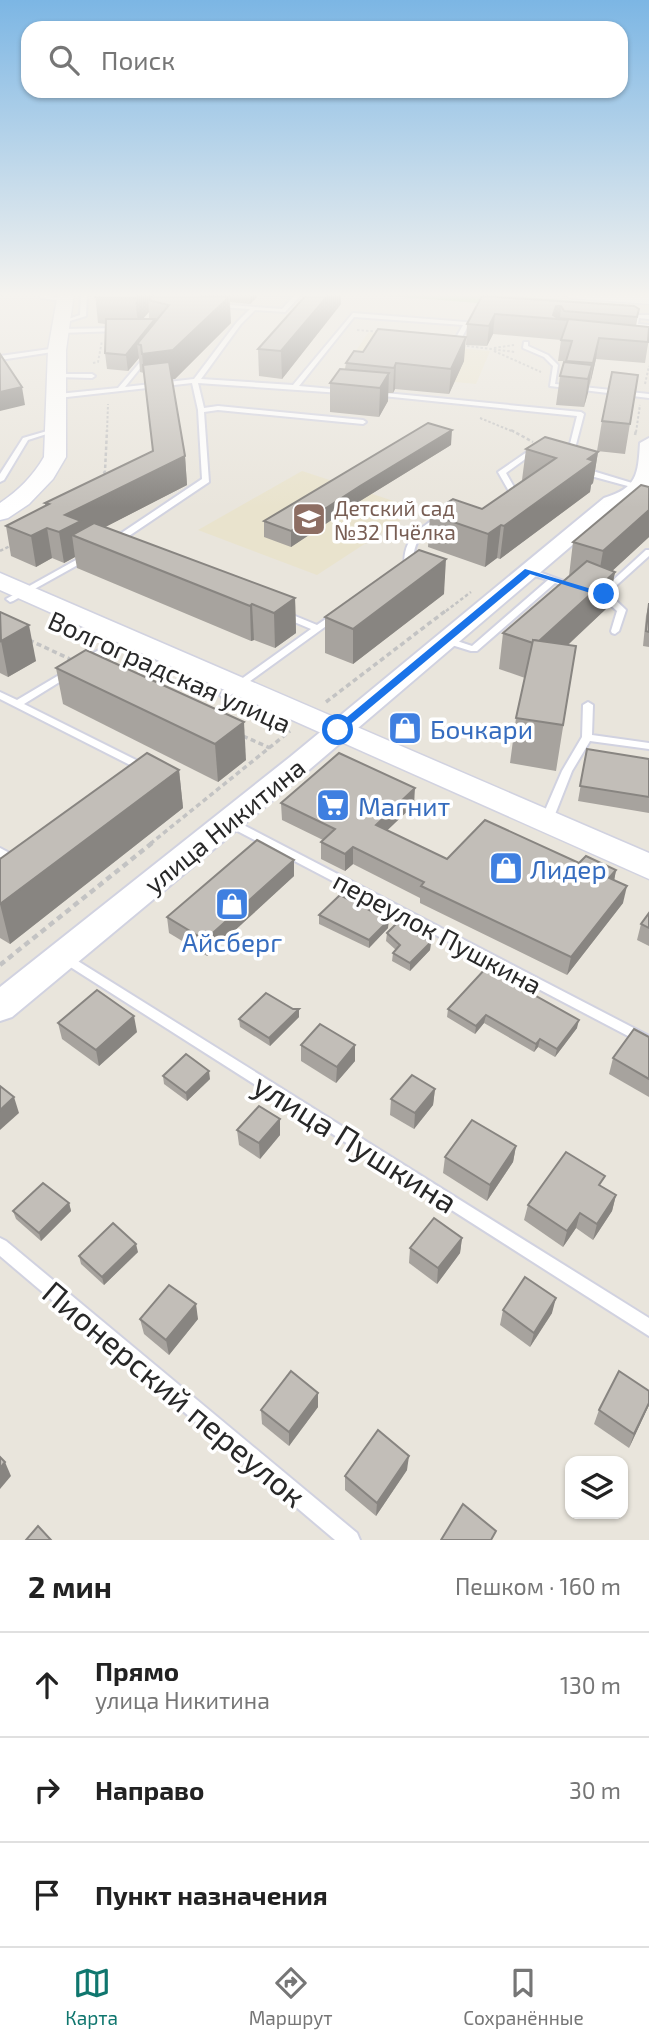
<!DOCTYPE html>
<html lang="ru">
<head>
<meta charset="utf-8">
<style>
  :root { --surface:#fff; --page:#f2f2f2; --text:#222; --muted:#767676; --line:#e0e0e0; --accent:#0f766e }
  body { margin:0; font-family:"Exo 2",sans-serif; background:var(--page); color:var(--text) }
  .controls { position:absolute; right:21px; bottom:21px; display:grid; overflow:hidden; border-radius:14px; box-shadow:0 2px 5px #0004 }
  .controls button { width:63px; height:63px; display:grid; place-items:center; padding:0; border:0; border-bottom:2px solid var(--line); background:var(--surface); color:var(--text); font:35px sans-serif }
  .stop { position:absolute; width:21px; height:21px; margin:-16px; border:5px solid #1a73e8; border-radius:50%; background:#fff }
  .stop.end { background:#1a73e8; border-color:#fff; box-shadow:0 2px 7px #0008 }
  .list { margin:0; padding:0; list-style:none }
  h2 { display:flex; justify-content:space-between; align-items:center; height:91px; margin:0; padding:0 28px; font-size:30px }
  h2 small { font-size:23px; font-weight:400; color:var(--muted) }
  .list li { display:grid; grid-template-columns:46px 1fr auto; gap:21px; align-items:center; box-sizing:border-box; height:105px; padding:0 28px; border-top:2px solid var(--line) }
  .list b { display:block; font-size:26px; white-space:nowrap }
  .list p { margin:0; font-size:23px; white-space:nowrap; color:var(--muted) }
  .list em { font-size:23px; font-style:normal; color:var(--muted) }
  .icon { flex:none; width:38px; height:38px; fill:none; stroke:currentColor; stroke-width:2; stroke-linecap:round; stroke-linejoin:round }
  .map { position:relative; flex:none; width:649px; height:1540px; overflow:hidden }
  .search { position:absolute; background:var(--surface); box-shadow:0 2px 5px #0004; left:21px; right:21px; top:21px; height:77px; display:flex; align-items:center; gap:18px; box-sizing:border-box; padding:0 24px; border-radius:21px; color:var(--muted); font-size:26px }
  .sheet { height:406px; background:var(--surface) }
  nav { display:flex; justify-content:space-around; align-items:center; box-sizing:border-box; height:98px; border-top:2px solid var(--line); background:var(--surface); font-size:19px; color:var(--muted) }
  nav a { display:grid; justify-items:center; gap:4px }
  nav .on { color:var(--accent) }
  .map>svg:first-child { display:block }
</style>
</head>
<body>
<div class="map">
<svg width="649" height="1540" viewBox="0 0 649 1540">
  <rect width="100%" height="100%" fill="#e9e5dc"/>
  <g fill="#e9e3cd">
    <polygon points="369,332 425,337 421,345 490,351 476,384 342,371"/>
    <polygon points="302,471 418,509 317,575 198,530"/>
  </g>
  <polygon fill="#acd99f" points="350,293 471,293 628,305 627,308 530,307"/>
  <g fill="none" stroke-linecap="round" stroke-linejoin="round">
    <g stroke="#d1d2e0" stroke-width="4">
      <g id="service">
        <polygon points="37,293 42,293 43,295 68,299 65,301 41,298"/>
        <polygon points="81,293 87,293 86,316 60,324 60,322 80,315"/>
        <polygon points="266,293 298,293 301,295 285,312 255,310 241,324 201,379 293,385 353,313 466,322 469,324 459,343 456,345 453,343 463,325 354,317 299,386 343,390 343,392 341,393 198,383 204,408 218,406 363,420 366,422 363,424 218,410 204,412 209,482 117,544 111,544 111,540 202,479 198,410 192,383 58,398 55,396 58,394 118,388 147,354 150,356 125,387 194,379 237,322 250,309 218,307 216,304 282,309 294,296 268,295"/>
        <polygon points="634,315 649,315 649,319 639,318 638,324 649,325 649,329 633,326"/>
        <polygon points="119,328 120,329 117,331 60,333 57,331 60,329"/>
        <polygon points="524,342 528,342 528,346 548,355 558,365 555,384 649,394 649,398 550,386 553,366 544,357 523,348"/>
        <polygon points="57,348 60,350 59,351 0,360 0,356"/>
        <polygon points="58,374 92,374 95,376 92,378 56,377 55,376"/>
        <polygon points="375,392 581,412 584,414 573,456 570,458 567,456 577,416 373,395 373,393"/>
        <polygon points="54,429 59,430 28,440 4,480 0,482 0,474 23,438"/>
        <polygon points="527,452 540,457 536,459 528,457 506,473 518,494 513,499 507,499 506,497 510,493 498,472"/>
        <polygon points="580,469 586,469 642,486 635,488 580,473"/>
        <path d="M437,517l7,2c-24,21 -29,14 -32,49l-1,2h-6c-4,-28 11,-39 32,-53z"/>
        <polygon points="646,550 649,550 649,556 608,593 626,610 619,631 615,634 612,633 611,631 617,611 598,594"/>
        <polygon points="85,555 88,555 92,557 13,601 10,602 6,599"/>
        <polygon points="525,569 531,569 577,586 573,589 555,583 477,651 471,651 442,642 440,640 445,637 472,646 548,580 525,573"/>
        <polygon points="283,611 317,625 333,614 339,614 340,616 228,697 222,697 220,695 222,693 311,629 280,616 279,614"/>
        <polygon points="112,642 117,645 115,647 90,662 84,662 82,660"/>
        <polygon points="71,668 74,669 76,671 74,673 24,704 148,766 149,768 148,770 140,770 0,699 0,692 17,700"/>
        <polygon points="588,702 593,705 592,735 649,743 649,749 590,741 572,771 552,822 550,825 542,825 540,822 562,771 582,737 583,705"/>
        <polygon points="228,817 649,1036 649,1047 224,824 222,821"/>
        <polygon points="0,848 21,859 23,862 21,865 13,865 0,857"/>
        <polygon points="65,953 649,1318 649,1336 61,961 59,958 61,955"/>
        <polygon points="0,1238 6,1241 357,1533 360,1540 335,1540 0,1256"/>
      </g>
    </g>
    <g stroke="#d1d2e0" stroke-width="4">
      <path id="tertiary" d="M649,438v48l-14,15 -17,5 -308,263 -298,248 -12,4v-34l290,-230 314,-259c33,-10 34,-23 36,-55z"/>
    </g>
    <g stroke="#d1d2e0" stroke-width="3">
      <g id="secondary">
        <path d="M58,293h16l-8,57v107l-13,22 -24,25 -21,14 -8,2v-17c18,-12 33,-27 44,-46l4,-107z"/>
        <polygon points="562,293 649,294 649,304 570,298"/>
        <polygon points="0,573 649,853 649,879 0,590"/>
      </g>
    </g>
    <g stroke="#c3c3c3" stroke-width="2" stroke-dasharray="2.5 2" stroke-linecap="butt">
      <polyline points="426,293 483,298"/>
      <polyline points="357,330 381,332"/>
      <polyline points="467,346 515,352"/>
      <polyline points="494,348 514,345"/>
      <polyline points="494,351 541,372"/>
      <polyline points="93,363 98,362 102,341"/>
      <polyline points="645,384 649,366"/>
      <polyline points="480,418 514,432"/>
      <polyline points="107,432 108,404"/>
      <polyline points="636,432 640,405"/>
    </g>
    <g stroke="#c3c3c3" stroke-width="2.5" stroke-dasharray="3.5 2.5" stroke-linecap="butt">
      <polyline points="511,430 533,442"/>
      <polyline points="635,435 636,430"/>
      <polyline points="101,479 105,471 107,430"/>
      <polyline points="0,551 14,544"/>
      <polyline points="446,611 471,592"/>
    </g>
    <g stroke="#c3c3c3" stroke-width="3.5" stroke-dasharray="5 3.5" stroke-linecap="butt">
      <polyline points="29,640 70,659"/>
      <polyline points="326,702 448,609"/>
      <polyline points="243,736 270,748"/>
      <polyline points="150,844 290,731"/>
    </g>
    <polyline stroke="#c3c3c3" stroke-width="4.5" stroke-dasharray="6 4.5" stroke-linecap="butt" points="0,965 152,843"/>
    <use href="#service" fill="#fff" fill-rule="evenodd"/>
    <use href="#tertiary" fill="#fff" fill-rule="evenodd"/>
    <use href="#secondary" fill="#fff" fill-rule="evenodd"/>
  </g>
  <g fill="#a7a39e" fill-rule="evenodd">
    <polygon points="0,293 18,293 17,295 0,296"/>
    <path d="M95,293h162v4l-7,7 -20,-2 1,21 -56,56h-3l13,77 2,29 -82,42 190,71 1,35 -21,15 -21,-8 -3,1 -174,-73 -2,-11 -11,6 -12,-5 -16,9 -25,-11 -5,-30 39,-20v-3l108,-52 -9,-78 -4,-1 -1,-14 -11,13 -21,-2 -2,-16v-29l-7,-1zM149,312v7h-6z"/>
    <polygon points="482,296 639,309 636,326 649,338 645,363 596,359 584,407 556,405 560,376 566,361 558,361 561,340 493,334 487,346 466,345 467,324"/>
    <polygon points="341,304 282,379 259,376 258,349"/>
    <polygon points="464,361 449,394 395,389 393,393 388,393 388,401 379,417 330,412 330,383 345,369 346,363"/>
    <polygon points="638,375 625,454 597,451 602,421"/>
    <polygon points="451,445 360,501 291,547 264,537 264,521"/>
    <polygon points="526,449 598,452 593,483 591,485 590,492 500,559 497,558 485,567 428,547 430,514 482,509 523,481 522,480"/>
    <polygon points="649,487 649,537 612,571 615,572 608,607 568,645 576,646 556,771 510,763 516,718 525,678 499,669 503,633 569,576 573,542"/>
    <polygon points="444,594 353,664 325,653 325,617"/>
    <polygon points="649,603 649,647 643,646 646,616"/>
    <polygon points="0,612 36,661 8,677 0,673"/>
    <polygon points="86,650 246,760 218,782 63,704 56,668"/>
    <polygon points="587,749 649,759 649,813 578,801"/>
    <polygon points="179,770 183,808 10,944 0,938 0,859"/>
    <polygon points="281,803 414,805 387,830 447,859 579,863 616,870 614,880 623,903 567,975 420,903 420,898 353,864 345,871 321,859 321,842 323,840 282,820"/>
    <polygon points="294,860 294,876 207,956 169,933 167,917"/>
    <polygon points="649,913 649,946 637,940 641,924"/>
    <polygon points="319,915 388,928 369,948 319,924"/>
    <polygon points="387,933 431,942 430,950 410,971 392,961 393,953 396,950 386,941"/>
    <polygon points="448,1009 577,1028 555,1057 538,1047 534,1052 484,1023 475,1034 447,1017"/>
    <polygon points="299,1017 270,1046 240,1027 239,1019"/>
    <polygon points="58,1023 137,1032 99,1066 62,1039"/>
    <polygon points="649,1037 649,1097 609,1074 613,1058"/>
    <polygon points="301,1045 355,1045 355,1061 336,1083 301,1061"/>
    <polygon points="163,1076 210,1079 187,1101 164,1084"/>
    <polygon points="435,1089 433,1105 414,1129 390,1115 391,1099"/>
    <polygon points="280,1119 280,1135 260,1159 239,1145 237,1130"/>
    <polygon points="516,1146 513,1162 487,1201 443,1173 445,1157"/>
    <polygon points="602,1187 616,1195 612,1211 593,1240 576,1228 563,1247 524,1220 528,1205"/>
    <polygon points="69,1203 71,1211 41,1241 16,1219 13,1211"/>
    <polygon points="462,1238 460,1253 437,1284 409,1263 410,1248"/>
    <polygon points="138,1252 104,1285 81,1264 79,1256"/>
    <polygon points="503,1310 552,1313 530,1347 500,1325"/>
    <polygon points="140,1319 198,1319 169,1355 144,1334"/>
    <polygon points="649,1391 649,1405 629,1448 594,1424 599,1410"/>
    <polygon points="318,1393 318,1407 289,1446 262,1424 261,1410"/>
    <polygon points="407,1470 376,1516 345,1490 345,1476"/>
  </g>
  <g fill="#888581">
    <polygon points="141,293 166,293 148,300 149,312 138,324 135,298"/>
    <polygon points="197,293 215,293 215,300 198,316"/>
    <polygon points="250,293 257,293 257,297 250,304"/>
    <polygon points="330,293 341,293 341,304 282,379 281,351"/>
    <polygon points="229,297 231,323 175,379 145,382 142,354"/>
    <polygon points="556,306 561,306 560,319 553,315"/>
    <polygon points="495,314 493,334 487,346 489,326"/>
    <polygon points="155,319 157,334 141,345 137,344 139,358 128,371 126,355"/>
    <polygon points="466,337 464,361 449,394 451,369"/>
    <polygon points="599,338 596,359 590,385 593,363"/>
    <polygon points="396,363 395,389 393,393 394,368"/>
    <polygon points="592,365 588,393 584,407 588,379"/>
    <polygon points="389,373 388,401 379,417 380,388"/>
    <polygon points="22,387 25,405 0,411 0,392"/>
    <polygon points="452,430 451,445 360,501 291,547 291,531 360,486"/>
    <polygon points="598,452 593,483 591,485 590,492 500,559 504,526"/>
    <polygon points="185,456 187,485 84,538 72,535 75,557 64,563 59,532 65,515"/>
    <polygon points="649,510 649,537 597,585 603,551"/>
    <polygon points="501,525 497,558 485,567 488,534"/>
    <polygon points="47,528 52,558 36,567 31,536"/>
    <polygon points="446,559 444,594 353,664 353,629"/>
    <polygon points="615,572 608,607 530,680 535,644"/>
    <polygon points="295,598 296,633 275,648 274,613"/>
    <polygon points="252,604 254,640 251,641 250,606"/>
    <polygon points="29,625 36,661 8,677 1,641"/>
    <polygon points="244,722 246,760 218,782 215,744"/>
    <polygon points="179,770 183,808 10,944 0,904"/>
    <polygon points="415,788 414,805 375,842 376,825"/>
    <polygon points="353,847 353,864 345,871 345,854"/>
    <polygon points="294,860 294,876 207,956 205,940"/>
    <polygon points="616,870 613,887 609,878"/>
    <polygon points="627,886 623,903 567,975 571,957"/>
    <polygon points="389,920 388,928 369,948 369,940"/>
    <polygon points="431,942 430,950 410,971 410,963"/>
    <polygon points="299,1009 299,1017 270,1046 269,1038"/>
    <polygon points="486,1015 484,1023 475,1034 476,1026"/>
    <polygon points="134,1016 137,1032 99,1066 96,1050"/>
    <polygon points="579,1020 577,1028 555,1057 557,1049"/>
    <polygon points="540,1039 538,1047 534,1052 536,1044"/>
    <polygon points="355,1045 355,1061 336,1083 337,1067"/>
    <polygon points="209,1071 210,1079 187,1101 186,1093"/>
    <polygon points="435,1089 433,1105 414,1129 415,1113"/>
    <polygon points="14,1097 19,1113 0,1130 0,1110"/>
    <polygon points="280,1119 280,1135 260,1159 259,1143"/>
    <polygon points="516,1146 513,1162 487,1201 490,1185"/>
    <polygon points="616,1195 612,1211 593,1240 597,1224"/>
    <polygon points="69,1203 71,1211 41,1241 39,1233"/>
    <polygon points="580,1213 576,1228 563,1247 567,1231"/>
    <polygon points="462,1238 460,1253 437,1284 438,1268"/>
    <polygon points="136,1244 138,1252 104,1285 102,1277"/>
    <polygon points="556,1298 552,1313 530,1347 534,1333"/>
    <polygon points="196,1304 198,1319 169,1355 166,1340"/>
    <polygon points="318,1393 318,1407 289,1446 289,1432"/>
    <polygon points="649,1403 649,1405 629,1448 634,1434"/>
    <polygon points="409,1456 407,1470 376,1516 377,1503"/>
    <polygon points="5,1462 11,1476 0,1489 0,1468"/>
  </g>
  <g fill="#c2beb8" stroke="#888581" stroke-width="2">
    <polygon points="95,293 141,293 135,298 95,297"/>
    <polygon points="154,293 199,293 201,296 229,297 173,350 142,354 141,345 137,344 169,305 148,300"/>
    <polygon points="308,293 330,293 281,351 258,349"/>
    <polygon points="482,296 634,306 639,309 637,317 564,311 561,306 556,306 553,315 558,318 649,327 648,342 599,338 593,363 566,361 572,341 561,340 568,320 495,314 489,326 467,324"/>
    <polygon points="106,319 155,319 126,355 105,353"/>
    <polygon points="378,329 466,337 451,369 396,363 394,368 346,363 354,351 363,352"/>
    <polygon points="0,354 22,387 0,392"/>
    <polygon points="169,362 185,456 65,515 81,521 59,532 47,528 31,536 6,526 49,504 45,503 153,451 143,365"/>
    <polygon points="564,362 592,365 588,379 560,376"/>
    <polygon points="340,369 389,373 380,388 330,383"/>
    <polygon points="612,372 638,375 630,424 602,421"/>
    <polygon points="428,423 452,430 360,486 291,531 264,521"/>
    <polygon points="545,437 598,452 588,459 594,461 504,526 501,525 488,534 430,514 453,499 482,509 556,458 526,449"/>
    <polygon points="641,485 649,487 649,510 603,551 573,542"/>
    <polygon points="94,523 295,598 274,613 252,604 250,606 72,535"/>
    <polygon points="419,550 446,559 353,629 325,617"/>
    <polygon points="587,561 615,572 539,641 533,640 533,643 503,633"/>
    <polygon points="649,603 649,632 646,631"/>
    <polygon points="0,612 29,625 1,641"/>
    <polygon points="533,640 576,646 563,725 516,718"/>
    <polygon points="86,650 244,722 215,744 56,668"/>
    <polygon points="587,749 649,759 649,797 580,786"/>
    <polygon points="147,753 179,770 0,904 0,859"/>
    <polygon points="339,753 415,788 376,825 447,859 485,820 579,863 586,856 616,870 609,878 627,886 571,957 421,886 424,882 353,847 345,854 321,842 335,829 281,803"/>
    <polygon points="257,840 294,860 205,940 167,917"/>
    <polygon points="340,895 389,920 369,940 319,915"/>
    <polygon points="649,913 649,928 641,924"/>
    <polygon points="397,923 431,942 410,963 393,953 400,945 387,933"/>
    <polygon points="486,968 579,1020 557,1049 540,1039 536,1044 486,1015 476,1026 448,1009"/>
    <polygon points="97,990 134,1016 96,1050 58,1023"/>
    <polygon points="266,993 293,1009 299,1009 269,1038 239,1019"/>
    <polygon points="320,1024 355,1045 337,1067 301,1045"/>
    <polygon points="634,1029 649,1037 649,1079 613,1058"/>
    <polygon points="186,1054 209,1071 186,1093 163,1076"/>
    <polygon points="412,1075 435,1089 415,1113 391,1099"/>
    <polygon points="0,1086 14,1097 0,1110"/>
    <polygon points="259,1106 280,1119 259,1143 237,1130"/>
    <polygon points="472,1120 516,1146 490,1185 445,1157"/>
    <polygon points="566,1152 605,1176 599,1185 616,1195 597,1224 580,1213 567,1231 528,1205"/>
    <polygon points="43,1183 69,1203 39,1233 13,1211"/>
    <polygon points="434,1218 462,1238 438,1268 410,1248"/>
    <polygon points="113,1223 136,1244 102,1277 79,1256"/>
    <polygon points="525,1277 556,1298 534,1333 503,1310"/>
    <polygon points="169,1285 196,1304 166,1340 140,1319"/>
    <polygon points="291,1371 318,1393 289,1432 261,1410"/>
    <polygon points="619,1371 649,1391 649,1403 634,1434 599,1410"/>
    <polygon points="378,1430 409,1456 377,1503 345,1476"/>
    <polygon points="0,1457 5,1462 0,1468"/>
    <polygon points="463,1504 496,1531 491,1540 441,1540"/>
    <polygon points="38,1526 51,1540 26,1540"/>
  </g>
  <linearGradient id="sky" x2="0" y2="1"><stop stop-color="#7cb6e4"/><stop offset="0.58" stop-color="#f5f3ef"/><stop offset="1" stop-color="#f5f3ef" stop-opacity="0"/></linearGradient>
  <rect width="649" height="508" fill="url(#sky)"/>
  <polygon fill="#1a73e8" points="525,569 608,594 600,596 530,574 341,732 334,732 334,728"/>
  <defs>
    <g id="school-square" transform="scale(1.75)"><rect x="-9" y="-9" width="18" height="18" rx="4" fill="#8d6e63" stroke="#fff"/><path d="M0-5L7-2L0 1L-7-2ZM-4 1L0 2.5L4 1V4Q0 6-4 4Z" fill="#fff"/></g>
    <g id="shop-square" transform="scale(1.75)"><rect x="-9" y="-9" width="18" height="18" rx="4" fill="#3f7fe0" stroke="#fff"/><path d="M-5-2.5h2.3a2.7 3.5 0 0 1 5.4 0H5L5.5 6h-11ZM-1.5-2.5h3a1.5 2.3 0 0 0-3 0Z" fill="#fff"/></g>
    <g id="supermarket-square" transform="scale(1.75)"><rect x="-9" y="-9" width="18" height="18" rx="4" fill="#3f7fe0" stroke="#fff"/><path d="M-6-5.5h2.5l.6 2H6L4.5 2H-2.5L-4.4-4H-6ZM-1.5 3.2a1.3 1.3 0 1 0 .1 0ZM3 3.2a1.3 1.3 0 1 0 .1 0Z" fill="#fff"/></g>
  </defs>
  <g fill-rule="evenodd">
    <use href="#school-square" x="309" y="519"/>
    <use href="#shop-square" x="405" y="728"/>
    <use href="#supermarket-square" x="333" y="805"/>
    <use href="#shop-square" x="506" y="868"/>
    <use href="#shop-square" x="232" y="904"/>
  </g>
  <g text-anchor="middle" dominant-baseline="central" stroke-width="7" stroke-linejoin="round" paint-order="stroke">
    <g font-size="21" fill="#785e54" stroke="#fff" text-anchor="start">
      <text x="334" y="507">Детский сад<tspan x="334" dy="24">№32 Пчёлка</tspan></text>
    </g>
    <g font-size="26" fill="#282828" stroke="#fff">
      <text transform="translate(170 671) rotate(24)">Волгоградская улица</text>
      <text transform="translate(224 825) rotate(-39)">улица Никитина</text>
      <text transform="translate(438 932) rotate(28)">переулок Пушкина</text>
    </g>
    <g font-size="26" fill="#366cbe" stroke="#fff" text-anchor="start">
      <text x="430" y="728">Бочкари</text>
      <text x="358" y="805">Магнит</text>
      <text x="530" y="868">Лидер</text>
      <text x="232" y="941" text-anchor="middle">Айсберг</text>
    </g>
    <g font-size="32" fill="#282828" stroke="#fff">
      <text transform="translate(356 1142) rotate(32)">улица Пушкина</text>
      <text transform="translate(175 1393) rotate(40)">Пионерский переулок</text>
    </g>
  </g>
</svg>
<div class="controls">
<button><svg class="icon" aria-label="layers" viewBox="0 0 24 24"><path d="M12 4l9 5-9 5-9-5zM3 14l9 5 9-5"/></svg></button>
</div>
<div class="stop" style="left:338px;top:730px"></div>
<div class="stop end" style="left:604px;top:594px"></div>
<div class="search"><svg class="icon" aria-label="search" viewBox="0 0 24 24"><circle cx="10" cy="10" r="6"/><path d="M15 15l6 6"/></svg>Поиск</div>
</div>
<section class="sheet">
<h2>2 мин<small>Пешком · 160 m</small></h2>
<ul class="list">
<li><svg class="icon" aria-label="ahead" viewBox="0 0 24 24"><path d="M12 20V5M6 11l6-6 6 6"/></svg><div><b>Прямо</b><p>улица Никитина</p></div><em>130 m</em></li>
<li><svg class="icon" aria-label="right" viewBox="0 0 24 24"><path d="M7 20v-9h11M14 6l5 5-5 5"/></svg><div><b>Направо</b></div><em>30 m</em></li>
<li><svg class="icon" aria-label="arrive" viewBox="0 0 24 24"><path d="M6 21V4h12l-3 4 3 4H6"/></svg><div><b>Пункт назначения</b></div></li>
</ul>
</section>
<nav>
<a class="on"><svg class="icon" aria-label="map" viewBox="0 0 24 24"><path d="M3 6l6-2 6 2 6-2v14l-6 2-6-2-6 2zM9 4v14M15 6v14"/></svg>Карта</a>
<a><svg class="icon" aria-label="directions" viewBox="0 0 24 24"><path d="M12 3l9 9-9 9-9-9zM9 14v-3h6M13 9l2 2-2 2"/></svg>Маршрут</a>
<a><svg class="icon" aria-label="saved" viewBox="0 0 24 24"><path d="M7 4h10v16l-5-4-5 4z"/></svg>Сохранённые</a>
</nav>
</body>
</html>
